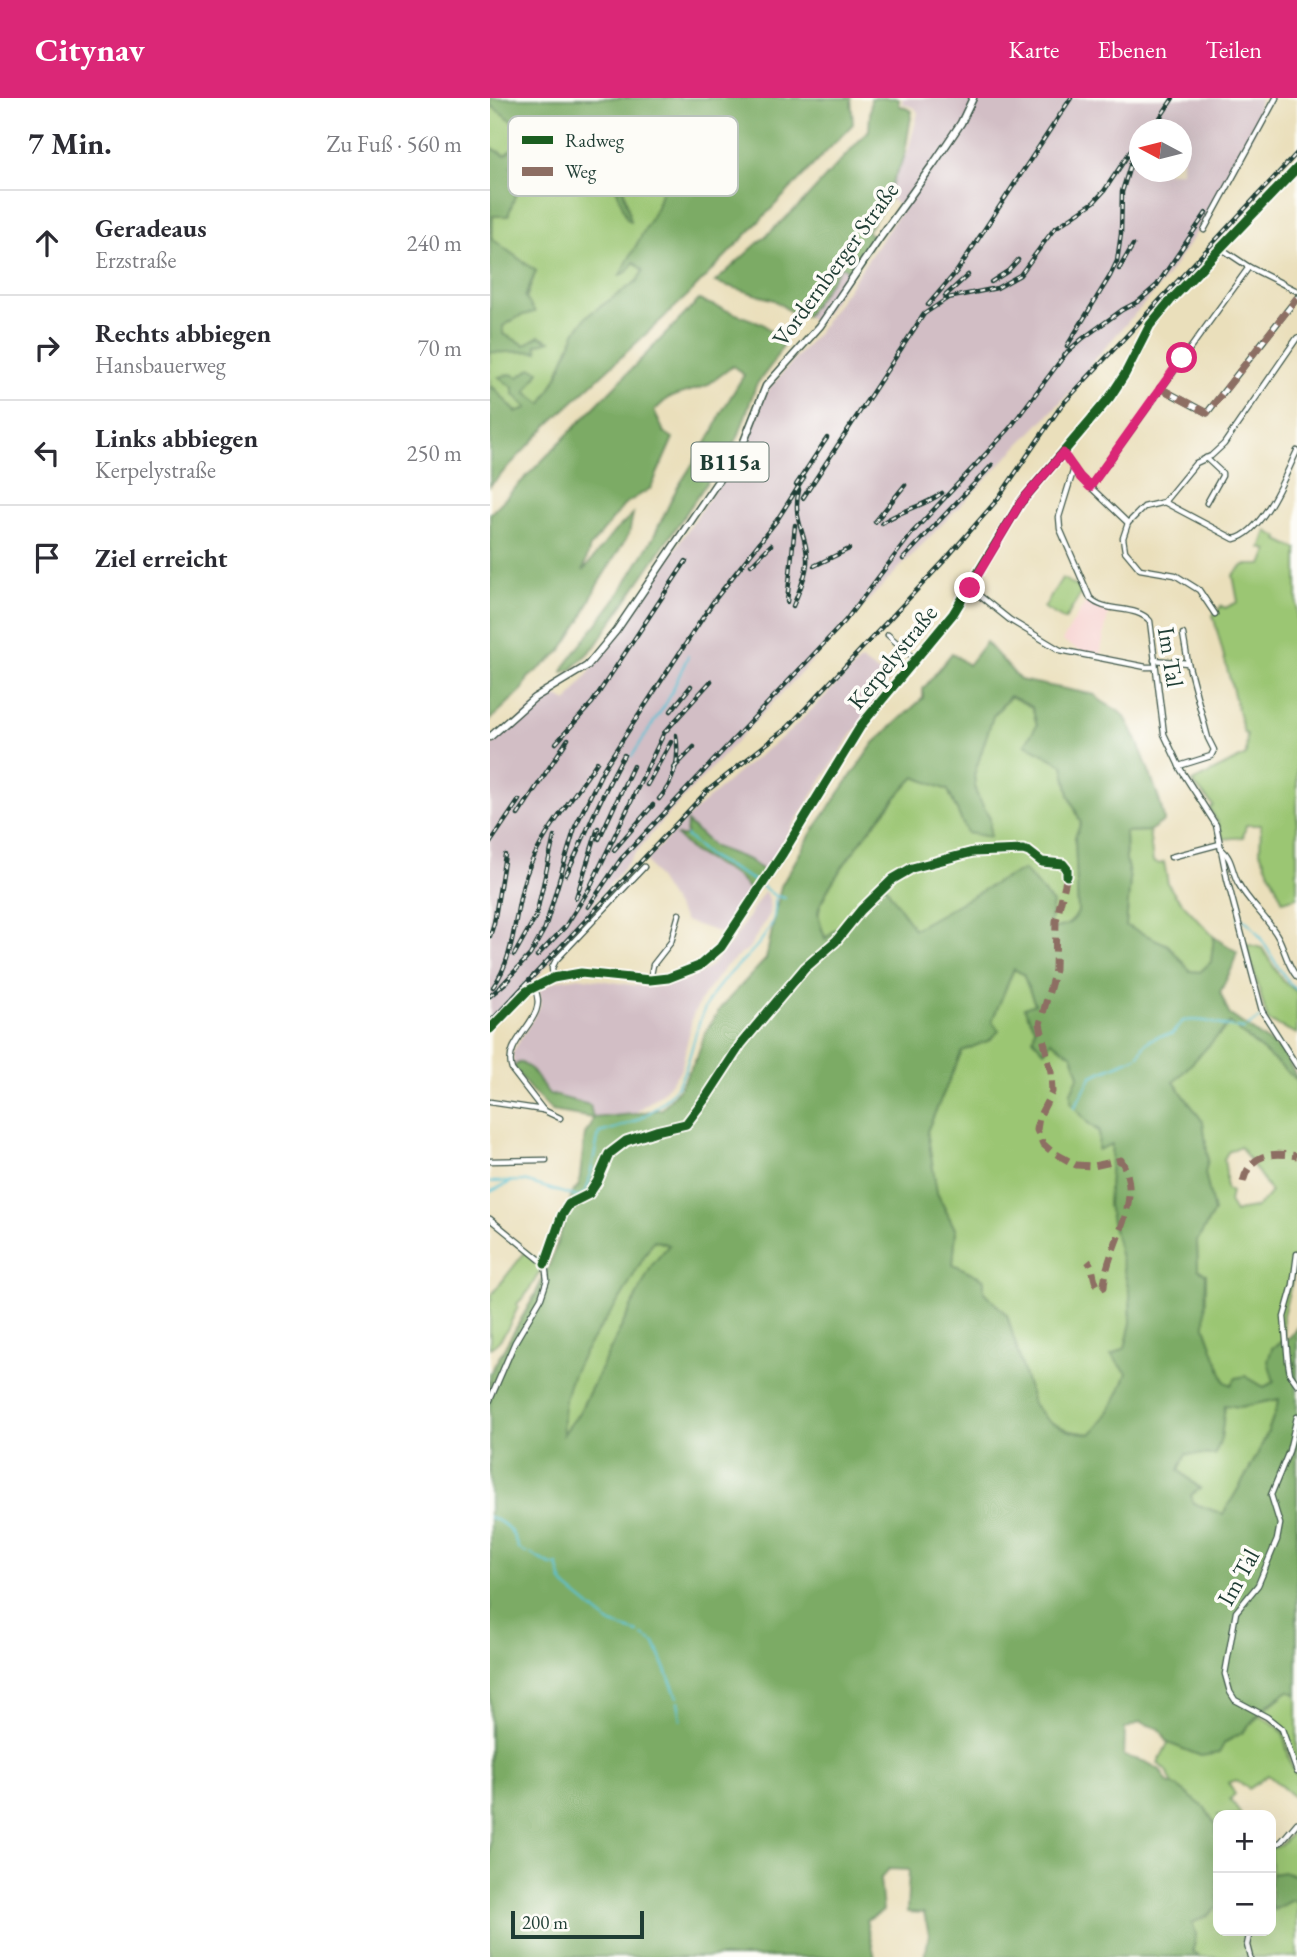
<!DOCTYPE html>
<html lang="de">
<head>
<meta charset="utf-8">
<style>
  :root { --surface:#fff; --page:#f2f2f3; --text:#2b2b33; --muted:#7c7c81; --line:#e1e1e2; --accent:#db2777 }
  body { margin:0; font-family:"EB Garamond",serif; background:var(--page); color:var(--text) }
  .controls { position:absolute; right:21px; bottom:21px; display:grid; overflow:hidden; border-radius:14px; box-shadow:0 7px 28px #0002 }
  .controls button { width:63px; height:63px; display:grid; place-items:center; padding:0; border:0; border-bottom:2px solid var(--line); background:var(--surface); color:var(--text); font:35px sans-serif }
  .compass { position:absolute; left:639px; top:21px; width:63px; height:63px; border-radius:50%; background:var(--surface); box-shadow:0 7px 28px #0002; rotate:277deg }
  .scale { position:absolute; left:21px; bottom:18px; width:133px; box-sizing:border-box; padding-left:7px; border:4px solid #1f3d34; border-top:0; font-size:19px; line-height:24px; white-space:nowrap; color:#1f3d34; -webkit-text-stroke:5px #fdfcf7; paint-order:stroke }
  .stop { position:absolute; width:21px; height:21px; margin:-16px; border:5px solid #db2777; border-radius:50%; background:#fff }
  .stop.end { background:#db2777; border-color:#fff; box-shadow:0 2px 7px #0008 }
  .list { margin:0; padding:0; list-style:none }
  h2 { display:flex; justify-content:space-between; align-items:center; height:91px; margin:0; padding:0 28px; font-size:30px }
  h2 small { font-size:23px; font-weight:400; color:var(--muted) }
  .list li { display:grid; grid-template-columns:46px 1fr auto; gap:21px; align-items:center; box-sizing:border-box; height:105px; padding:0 28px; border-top:2px solid var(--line) }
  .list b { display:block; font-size:26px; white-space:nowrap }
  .list p { margin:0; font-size:23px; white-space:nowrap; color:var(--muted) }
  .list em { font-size:23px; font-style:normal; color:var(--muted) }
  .icon { flex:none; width:38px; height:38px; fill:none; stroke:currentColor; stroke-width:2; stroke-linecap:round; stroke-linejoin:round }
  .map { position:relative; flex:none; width:807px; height:1859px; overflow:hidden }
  header { display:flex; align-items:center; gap:42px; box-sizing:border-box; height:98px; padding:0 35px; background:var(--accent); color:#fff }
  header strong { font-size:33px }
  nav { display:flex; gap:38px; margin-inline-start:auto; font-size:24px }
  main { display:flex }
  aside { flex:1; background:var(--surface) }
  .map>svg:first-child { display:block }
</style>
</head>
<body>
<header>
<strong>Citynav</strong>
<nav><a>Karte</a><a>Ebenen</a><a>Teilen</a></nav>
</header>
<main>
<aside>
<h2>7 Min.<small>Zu Fuß · 560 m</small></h2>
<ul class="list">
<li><svg class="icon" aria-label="ahead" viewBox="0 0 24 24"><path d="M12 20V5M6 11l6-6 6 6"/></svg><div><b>Geradeaus</b><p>Erzstraße</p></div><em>240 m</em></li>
<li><svg class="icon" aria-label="right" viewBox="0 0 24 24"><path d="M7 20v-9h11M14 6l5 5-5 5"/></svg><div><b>Rechts abbiegen</b><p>Hansbauerweg</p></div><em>70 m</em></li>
<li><svg class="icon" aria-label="left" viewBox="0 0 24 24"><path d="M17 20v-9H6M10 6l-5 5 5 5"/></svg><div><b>Links abbiegen</b><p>Kerpelystraße</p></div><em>250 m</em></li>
<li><svg class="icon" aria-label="arrive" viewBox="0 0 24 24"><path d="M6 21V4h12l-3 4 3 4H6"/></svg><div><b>Ziel erreicht</b></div></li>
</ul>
</aside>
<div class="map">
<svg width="807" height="1859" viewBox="0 0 807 1859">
  <rect width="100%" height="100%" fill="#fdfcf7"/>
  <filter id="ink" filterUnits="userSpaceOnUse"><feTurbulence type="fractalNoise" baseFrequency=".0143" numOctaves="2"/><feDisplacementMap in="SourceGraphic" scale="14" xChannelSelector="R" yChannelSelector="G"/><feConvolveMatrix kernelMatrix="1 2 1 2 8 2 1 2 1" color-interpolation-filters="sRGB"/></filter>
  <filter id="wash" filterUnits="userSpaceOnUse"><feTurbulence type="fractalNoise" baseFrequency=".00686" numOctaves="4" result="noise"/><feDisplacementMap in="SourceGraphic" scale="28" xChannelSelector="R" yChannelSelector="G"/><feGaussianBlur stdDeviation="1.57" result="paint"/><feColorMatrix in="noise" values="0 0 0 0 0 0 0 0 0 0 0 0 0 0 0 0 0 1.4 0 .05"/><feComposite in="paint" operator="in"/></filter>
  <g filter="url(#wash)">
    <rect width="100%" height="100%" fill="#eadfbb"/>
    <polygon fill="#f7d0cf" points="598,500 601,506 619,512 610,558 596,556 572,543"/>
    <g fill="#d2bec5" fill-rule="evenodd">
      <path d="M412,0h358l-4,31 -57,100 -35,52 -74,84 -2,9 -206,212 -221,236 -67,82 5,7 -109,115v-280l60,-53 17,9 67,-91 115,-173 15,-41 8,-12 44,-50 87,-127 -18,-13 19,-37 3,-3 11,-42 -3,-5 -12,-4zM650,32h42v42h-42z"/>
      <polygon points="351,168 362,175 328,226 316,218"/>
      <polygon points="371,562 400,582 346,660 234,836 195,823 156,762 202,715 250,673 301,632"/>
      <polygon points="274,793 279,800 280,816 259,850 236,868 213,898 203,917 191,972 173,994 144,1016 103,1020 100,1007 59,996 41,971 23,969 23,954 49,910 51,902 49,892 69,882 89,879 157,889 174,888 200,881 219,870 243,843"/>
    </g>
    <g fill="#9bc673" stroke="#5d8254" stroke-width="2" fill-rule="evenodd">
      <polygon points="0,7 27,26 28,46 15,57 0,49"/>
      <path d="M114,20l42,17 22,12 6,-2 -17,62 -23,54 9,10 -6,10 -50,35 -12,17 -18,44 -15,28 -16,-13 13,-20 -26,16v5l15,15 -12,4 -23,-25h-3v-35l48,-1 -2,-6h-11l-22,-11v-8l17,-10 16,-45 -45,-32 2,-23 30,-43 -13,-6 30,-21 32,-3 9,6 22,7 4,5 20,57 3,2c-3,-30 -19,-58 -17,-88l-10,5 -5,-1 -3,-17z"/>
      <polygon points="777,433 789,440 788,442 807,451 807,799 793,803 770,754 771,727 756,727 753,739 733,741 728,725 720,711 723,707 702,684 756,657 757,636 754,635 723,517 732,508 735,510 748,504 743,477 754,467 772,467 778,452 771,450"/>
      <polygon points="572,480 593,492 575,522 554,510"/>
      <path d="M521,598l21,11 5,18 26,40 6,30 12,28 -6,14 3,75c-6,14 -14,15 -29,17l-100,-18 -35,18 -88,10c-2,-7 -8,-18 -7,-26 0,-24 76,-116 96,-136l33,13 19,43 23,-14 -14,-26 -2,-18 19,-59z"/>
      <polygon points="659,733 663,764 670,766 674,764 678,786 685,797 724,839 721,864 710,874 700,873 678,847 636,828 640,782 636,762 635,734"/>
      <polygon points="756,846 772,850 792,882 807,894 807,936 778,923"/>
      <polygon points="523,871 533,876 545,907 545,930 555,952 561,943 582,957 589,977 581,994 598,1025 622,1045 618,1107 640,1197 641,1225 635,1250 637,1275 631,1292 611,1326 601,1336 579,1333 556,1322 543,1306 517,1217 494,1194 494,1181 463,1166 466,1133 447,1095 437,1033 472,953 500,942 502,923"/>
      <path d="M740,925l67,57v170l-5,15v16l-9,34 1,22 -2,4 -10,7 2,33 -10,6 -19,-11 -14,9 -6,-3 -20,-55 1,-53 -8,-4 -1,-29 17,-29 -9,-39 3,-14 -5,-37 -29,-40zM750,1048l31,46c-5,5 -10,14 -18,16 -6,2 -12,1 -18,4l-6,-10 2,-10 -5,-4v-16l-2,-13 4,-7z"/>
      <path d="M164,1142l15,5 -17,20 -72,146 -18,25c-3,-62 26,-87 56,-136 13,-19 24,-40 36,-60z"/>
      <path d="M35,1154l17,11 1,3 -15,26 -11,12 1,3c-7,14 -14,34 -28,41v-46l2,-3 -2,-2z"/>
      <path d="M789,1301c-11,41 -34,79 -56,116l-30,-12 -2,-8 9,-7 -22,-18 7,-16 36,-16 4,-33 15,2z"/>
      <path d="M798,1593l9,3v74c-15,-28 -2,-37 -35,-56z"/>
      <polygon points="770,1617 788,1629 793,1636 801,1667 807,1676 807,1698 805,1700 778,1677 759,1691 746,1682 738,1685 745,1696 740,1701 752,1717 728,1717 728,1741 726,1728 715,1710 684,1688 677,1674 668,1665 678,1645 711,1658 752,1635"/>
      <polygon points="807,1729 807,1778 796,1774 781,1776 781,1751 791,1747"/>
      <polygon points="803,1801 807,1805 807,1859 710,1859 703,1854 706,1836 702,1825 717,1818 728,1808 728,1833 781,1833 781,1806 784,1811"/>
    </g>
    <g fill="#7cab65" stroke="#4e744c" stroke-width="2" fill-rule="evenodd">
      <path d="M0,0h361l2,26 -164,170 -140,130 -59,62v-99h3l23,25 11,-4 -14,-15v-5l-14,-11 12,-3 7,3 14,-9 7,3 -13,21 16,12 15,-27 18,-44 12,-17 50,-35 6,-10 -9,-9 -7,10 -7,3 37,-68 17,-61 -6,1c-18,-10 -53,-31 -73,-28l3,17 5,1 2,-13 8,7 -1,17 19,73 -4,-2 -20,-58 -4,-5 -31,-13 -21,15 -6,-2 -6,-10 -28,21 12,6 -15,43h-15l-1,23 44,32 -11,26 10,15 -15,4 -17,10v8l22,11 14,-9 11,5 -14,4 2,7c-16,-3 -32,2 -48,0v-205l15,8 13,-11 -1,-20 -27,-19z"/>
      <polygon points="381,0 409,0 409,7 422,13 414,60 396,97 400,101 377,133 385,140 362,175 351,168 316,218 304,216 284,202 225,184 312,105 379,32"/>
      <polygon points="209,202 273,226 294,246 282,266 266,287 248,339 105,548 81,572 73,574 74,569 127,499 163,440 186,392 223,334 231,315 254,277 243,268 216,288 178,300 164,313 174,334 183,340 161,390 135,406 100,449 93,473 124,434 143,416 139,436 106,489 91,522 70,554 38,580 33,591 0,622 0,416"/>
      <path d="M496,544l34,38 75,15c7,9 18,11 27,19 11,10 41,91 42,107l-15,10 -24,1 1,28 4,20 -4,46 42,19 22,26 10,1 11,-10 3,-25 23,15 -5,16 -12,24 9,22 54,38 14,26v2l-67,-57 -56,59 29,40 5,37 -3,14 9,39 -17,29 1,28 8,5 -1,53 20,55 6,3 5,-7 9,-2 19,11 10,-5 -6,-21 4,-13 19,-12 6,-9v367l-9,-3 -23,16 -23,26 -17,9 -6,11 -18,3 -33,-13 -8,-14 -20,-7 -15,7 -1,27 22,6 14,8 8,13 10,4 27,21 11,18 2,80 -11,10 -15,7 4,11 -3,18 7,5h-275l4,-23 -5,-21 -17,-1 2,-42 -20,-1 -9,10 3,32 -17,9 9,37h-385v-584l45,-78 15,-32 17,-48 5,-22 7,-8 6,-51 6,-8 2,-8 -41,-7 -21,-21 -18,-23 7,-5 11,7 18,25 41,11 3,13 41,-4 28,-5 17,-20 18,-32 8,-24 16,-26 45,-48 15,-73 31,-54 62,-89 49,-45v-9l29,-36 16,12zM520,598l22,11 5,18 -12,19 38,21 6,30 12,28 -6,14 3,75c-6,13 -14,15 -29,17l4,-26 -29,-33 -23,10 -87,49 -30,-45 -59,55c-2,-8 -7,-19 -7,-26 2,-25 77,-116 97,-136l33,13 19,43 23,4v-18l-14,-26 -2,-18 19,-59zM524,871l9,5 12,30 -11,4 11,20 -2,11 11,12 7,-10 21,14 7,20 -8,17v11l17,20 11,7 -1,20 14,-6 -4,61 22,90 1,28 -6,25 -14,7 16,18c-8,22 -19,44 -36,61l-22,-3 -22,-11 -14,-16 -26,-89 -23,-23v-13l-31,-15 3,-33 -19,-38 -10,-62 35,-80 28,-11 9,-9 -7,-10zM164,1142l15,5 -17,20 -72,146 -17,24c-4,-57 25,-88 55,-133 13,-20 23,-42 36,-62zM789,1301c-11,42 -34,79 -56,115l-30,-11 -2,-8 9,-6 -21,-19 7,-16 29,1 6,-17 4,-33 15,2z"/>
      <polygon points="197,724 224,749 259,762 275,774 262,794 246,778 202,753 187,738 196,738"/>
      <polygon points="796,1774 807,1778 807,1805 803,1802 784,1812 781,1806 781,1776"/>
    </g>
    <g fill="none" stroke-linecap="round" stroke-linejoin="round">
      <g stroke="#5ac3d5" stroke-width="2">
        <polyline points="142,658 178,602 198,558"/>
        <polyline points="286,798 295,800"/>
        <path d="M748,819c22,5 37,56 59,73"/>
        <polyline points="758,928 770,920"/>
        <path d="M649,957l5,-10 6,-5 9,-4 13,-2 11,-13c24,-4 39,7 61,8"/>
        <polyline points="584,1010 602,978 646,959"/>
        <path d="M0,1084l34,-1 53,16 7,-4 4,-7 11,-53c30,-8 47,-14 70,-37 24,-25 22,-65 39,-94 17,-31 49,-47 64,-79 4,-8 3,-19 3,-27l-17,-13 -51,-28 -21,-19"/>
        <polyline points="0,1094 21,1084"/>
        <path d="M0,1419c17,7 23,14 28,31l8,5"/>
        <polyline points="41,1456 61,1467 67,1467 72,1483 77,1490 121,1526 148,1535"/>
        <polyline points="153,1538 165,1545 187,1599"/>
        <polyline points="188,1603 191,1621"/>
      </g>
    </g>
  </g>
  <g filter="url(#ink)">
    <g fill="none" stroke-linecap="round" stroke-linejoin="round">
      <g stroke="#3d5548" stroke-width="7">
        <g id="minor">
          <polyline points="714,132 786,0"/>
          <polyline points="732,151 759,169 807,193"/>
          <polyline points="670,290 717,315 807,200"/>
          <polyline points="573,355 590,379 638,425"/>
          <polyline points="716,360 732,375 732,378 717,405"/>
          <path d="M584,370l-15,49 1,12 30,69c16,16 45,6 60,23l14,113 17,36 35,55 11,54 35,132 35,55"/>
          <polyline points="600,389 759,169"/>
          <path d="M674,404l70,37c29,-6 51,-63 63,-88"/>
          <polyline points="480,490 520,522 570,552 656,569 665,569"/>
          <polyline points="725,516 709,492 685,477 650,471 635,453 633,440 638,425 654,409 674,404 706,365 721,358 734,346 807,240"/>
          <polyline points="693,536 698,565"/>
          <polyline points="398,537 425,561"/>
          <polyline points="664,562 698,565 718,640 724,652 721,658 689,668"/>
          <path d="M731,751c11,8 11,23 17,34 11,20 29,34 40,54 7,13 9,28 19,40"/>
          <polyline points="681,759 730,746"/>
          <polyline points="63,880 62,870 66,862 154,769"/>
          <polyline points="160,882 163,867 181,844 189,816"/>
          <path d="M44,890c18,31 -33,50 -22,82l31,40"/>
          <polyline points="0,1004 53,1012 70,1020"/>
          <polyline points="0,1063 56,1062"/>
          <polyline points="0,1121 54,1165"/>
          <polyline points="807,1156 803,1187 794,1219 798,1264 800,1276 807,1286"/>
          <polyline points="55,1166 72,1117 79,1106 99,1096 107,1084 119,1056 136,1043 166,1033 196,1026 217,998 251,946 315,870 346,843 371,812 403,781 422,770 483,754 533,752 539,754 552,764 573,766 577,771 577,778"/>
          <polyline points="0,1302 25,1244 51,1200 57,1182 55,1166"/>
          <polyline points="807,1319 799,1353 781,1397 790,1426 787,1442 768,1487 746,1514 735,1576 740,1594 745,1602 777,1619 792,1631 807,1674"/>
          <polyline points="781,1748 791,1744 807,1725"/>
          <polyline points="760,1859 757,1847 760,1833"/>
        </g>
      </g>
      <g stroke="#3d5548" stroke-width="9">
        <g id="major">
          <polyline points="0,639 44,600 97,568 126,533 253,346 276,288 330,228 389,141 444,65 471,25 483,0"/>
          <polyline points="0,931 37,893 63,880 91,875 160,882 178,880 209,868 231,849 293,755 372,626 463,516 531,404 620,299 635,276 660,227 680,203 807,70"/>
        </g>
      </g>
      <use href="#minor" stroke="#fff" stroke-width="4.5"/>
      <use href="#major" stroke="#fff" stroke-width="6"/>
      <g stroke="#1f3d34" stroke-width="4.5">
        <g id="rail">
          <polyline points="662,32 683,0"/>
          <polyline points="629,171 643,147"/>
          <polyline points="501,184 518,173 528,162"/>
          <polyline points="455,198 478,177"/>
          <polyline points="438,207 467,173 581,0"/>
          <polyline points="577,248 620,178 627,163 631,136 632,94 642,61"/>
          <polyline points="306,387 337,340"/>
          <polyline points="313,400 434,216 458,200 507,190 530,177 564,131 604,104 614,93 650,39"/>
          <polyline points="385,424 415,387"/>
          <path d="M392,425c19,-13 41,-16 60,-30"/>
          <polyline points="413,461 502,367"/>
          <polyline points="261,467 281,447"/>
          <polyline points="324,468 359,451"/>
          <polyline points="297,504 305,427"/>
          <path d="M303,508c5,-13 13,-28 14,-43 2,-27 -16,-42 -8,-73"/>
          <polyline points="181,613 201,588"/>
          <polyline points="66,645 102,605 196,463"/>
          <polyline points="184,670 204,649"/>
          <polyline points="157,687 181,644"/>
          <path d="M169,701c16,-19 21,-39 17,-64"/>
          <polyline points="28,717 78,641"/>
          <polyline points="109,741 143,668"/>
          <polyline points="0,745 29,702"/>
          <polyline points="124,752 163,707"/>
          <path d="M76,777c20,-40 35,-81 58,-120"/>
          <polyline points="86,800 108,730"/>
          <polyline points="98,809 131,761 355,523 422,435 519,331 577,254 592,241 632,212 649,203 667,187 716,115"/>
          <polyline points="0,838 4,825 15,757"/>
          <polyline points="24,857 46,818 64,739"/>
          <polyline points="47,858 75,829 99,791 174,635 221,583"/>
          <polyline points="12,887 40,857 55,830 85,729 114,670 223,504 287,422 314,380"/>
          <path d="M3,889c24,-34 20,-74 33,-112 13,-37 49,-80 71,-113"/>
          <polyline points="0,898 20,881"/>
          <polyline points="0,924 217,693 298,629 454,463 507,402 571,308 807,55"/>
        </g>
      </g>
      <use href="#rail" stroke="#fdfcf7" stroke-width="2" stroke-dasharray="5" stroke-linecap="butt"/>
      <g stroke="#8d6e63" stroke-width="7" stroke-dasharray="14 7" stroke-linecap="butt">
        <polyline points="670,290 717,315 807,200"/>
        <path d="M577,778l-11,45 -1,49 -15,54 11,48 1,20 -13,25 -2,13 6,14 8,7 25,14 18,1 27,-6c25,43 -15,85 -17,127l-4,2c-8,-7 -5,-20 -12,-28"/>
        <path d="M753,1084c7,-29 29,-30 54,-26"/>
      </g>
      <g stroke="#fdfcf7" stroke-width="13">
        <g id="cycleway">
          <polyline points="0,931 37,893 63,880 91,875 160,882 178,880 209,868 231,849 293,755 372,626 463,516 531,404 620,299 635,276 660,227 680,203 807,70"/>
          <polyline points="55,1166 72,1117 79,1106 99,1096 107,1084 119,1056 136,1043 166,1033 196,1026 217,998 251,946 315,870 346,843 371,812 403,781 422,770 483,754 533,752 539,754 552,764 573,766 577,771 577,778"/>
        </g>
      </g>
      <use href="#cycleway" stroke="#1b5e20" stroke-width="9"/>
    </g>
  </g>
  <g fill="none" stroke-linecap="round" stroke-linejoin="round" filter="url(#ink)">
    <polyline stroke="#db2777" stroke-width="9" points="480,490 531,404 573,355 590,379 600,389 692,260"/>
  </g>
  <g text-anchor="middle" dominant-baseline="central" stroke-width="7" stroke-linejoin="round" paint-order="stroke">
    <rect fill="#fdfcf7" stroke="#62766e" stroke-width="2" x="201.5" y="344.5" width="77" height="39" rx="5"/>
    <g font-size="23" font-weight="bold" fill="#1f3d34">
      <text x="240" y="364">B115a</text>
    </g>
    <g font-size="24" fill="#1f3d34" stroke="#fdfcf7">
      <text transform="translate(345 166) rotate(-54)">Vordernberger Straße</text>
      <text transform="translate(402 559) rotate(-51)">Kerpelystraße</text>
      <text transform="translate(681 559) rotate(81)">Im Tal</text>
      <text transform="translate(748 1479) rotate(-61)">Im Tal</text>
    </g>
  </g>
  <rect x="18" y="18" width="230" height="80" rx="10" fill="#fdfcf7" stroke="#bac3bc" stroke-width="2"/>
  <rect x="32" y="38" width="31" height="8" fill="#1b5e20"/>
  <rect x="32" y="69" width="31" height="9" fill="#8d6e63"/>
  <g font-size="19" fill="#1f3d34">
    <text x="75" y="49">Radweg</text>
    <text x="75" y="80">Weg</text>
  </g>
</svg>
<div class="controls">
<button>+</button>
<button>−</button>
</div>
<svg class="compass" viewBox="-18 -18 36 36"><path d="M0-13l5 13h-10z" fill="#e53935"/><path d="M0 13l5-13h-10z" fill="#7c7c81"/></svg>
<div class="scale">200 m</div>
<div class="stop" style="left:692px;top:260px"></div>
<div class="stop end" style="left:480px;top:490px"></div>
</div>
</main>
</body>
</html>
